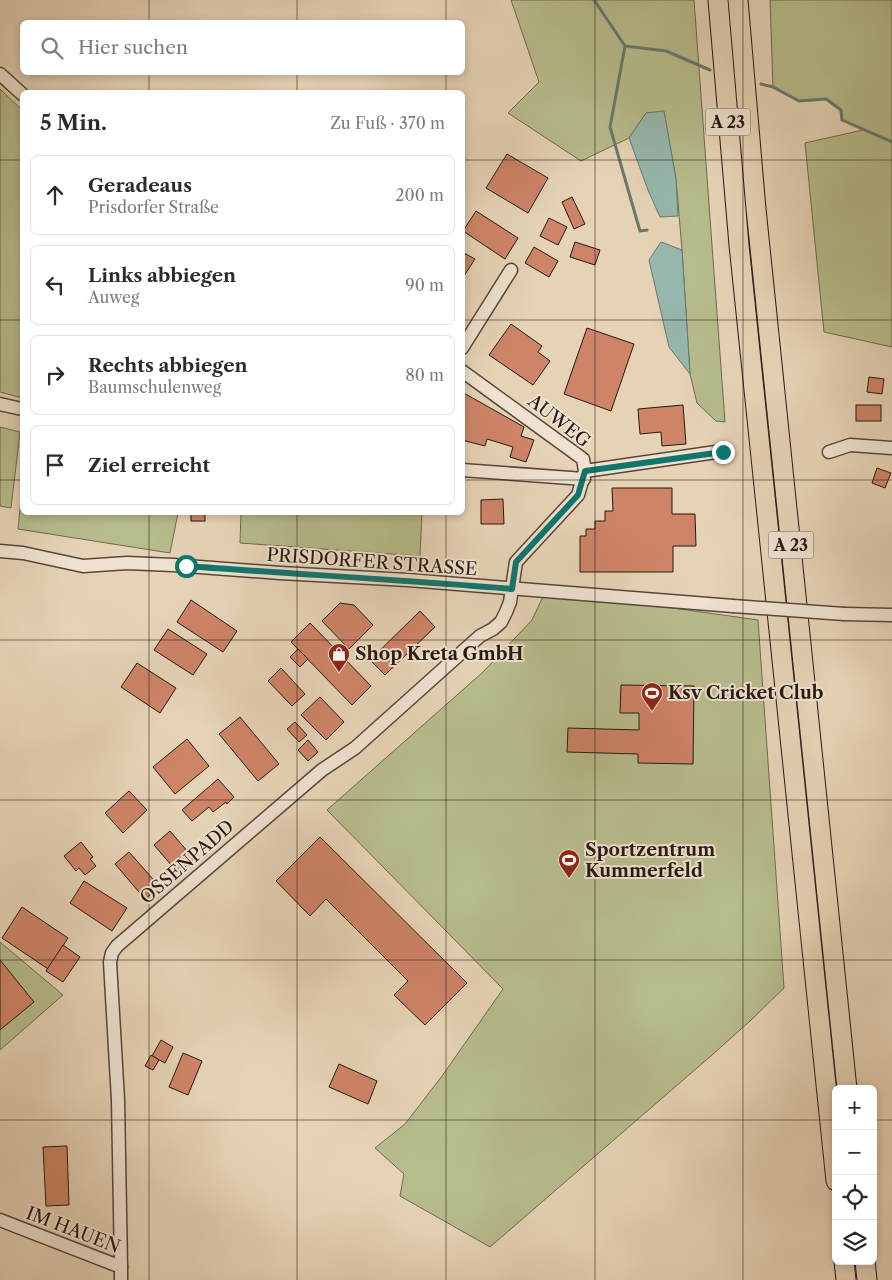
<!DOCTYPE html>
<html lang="de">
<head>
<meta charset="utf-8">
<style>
  :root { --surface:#fff; --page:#f7f7f7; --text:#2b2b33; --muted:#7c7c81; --line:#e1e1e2 }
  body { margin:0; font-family:"Libre Caslon Text",serif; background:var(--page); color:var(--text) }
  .controls { position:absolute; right:15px; bottom:15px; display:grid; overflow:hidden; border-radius:8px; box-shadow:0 2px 8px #0003 }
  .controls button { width:45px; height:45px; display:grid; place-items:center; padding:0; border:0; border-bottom:1px solid var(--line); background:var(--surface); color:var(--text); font:25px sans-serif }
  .stop { position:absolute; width:15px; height:15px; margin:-11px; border:4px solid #0f766e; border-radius:50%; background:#fff }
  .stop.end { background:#0f766e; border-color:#fff; box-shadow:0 1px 5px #0008 }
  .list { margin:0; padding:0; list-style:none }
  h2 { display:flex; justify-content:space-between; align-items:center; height:65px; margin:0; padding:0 20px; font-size:21px }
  h2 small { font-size:16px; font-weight:400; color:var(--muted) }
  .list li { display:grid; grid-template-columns:32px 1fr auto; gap:15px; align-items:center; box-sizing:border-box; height:80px; margin:0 10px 10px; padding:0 10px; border:1px solid var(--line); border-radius:8px }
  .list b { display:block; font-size:19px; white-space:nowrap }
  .list p { margin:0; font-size:16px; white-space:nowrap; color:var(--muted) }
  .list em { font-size:16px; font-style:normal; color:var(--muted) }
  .icon { flex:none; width:28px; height:28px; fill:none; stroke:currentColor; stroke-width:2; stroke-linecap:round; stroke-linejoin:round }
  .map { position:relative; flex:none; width:892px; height:1280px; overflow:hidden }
  .search { position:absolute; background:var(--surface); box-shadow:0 2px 8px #0003; left:20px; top:20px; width:445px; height:55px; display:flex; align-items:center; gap:12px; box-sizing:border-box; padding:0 18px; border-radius:8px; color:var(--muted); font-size:19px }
  .panel { position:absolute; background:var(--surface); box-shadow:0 2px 8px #0003; left:20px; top:90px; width:445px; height:425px; border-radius:8px }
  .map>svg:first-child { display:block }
</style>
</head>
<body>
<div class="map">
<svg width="892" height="1280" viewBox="0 0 892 1280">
  <rect width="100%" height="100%" fill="#e6d3b6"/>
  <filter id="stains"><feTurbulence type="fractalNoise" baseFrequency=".004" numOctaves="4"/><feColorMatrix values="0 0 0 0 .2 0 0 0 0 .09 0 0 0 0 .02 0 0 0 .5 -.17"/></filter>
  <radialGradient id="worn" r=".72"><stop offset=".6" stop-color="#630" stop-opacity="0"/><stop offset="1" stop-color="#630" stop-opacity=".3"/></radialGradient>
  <g fill="#b7bc8c" stroke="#6f6a4e">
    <polygon points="511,0 694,0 725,422 716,421 697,403 690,374 682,250 676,179 664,112 646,113 629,138 581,161 508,113 539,82"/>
    <polygon points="770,0 892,0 892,347 824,332 805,143 863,130 842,120 841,110 826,99 799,101 773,87"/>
    <polygon points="0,89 22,110 22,398 0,392"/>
    <polygon points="0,427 20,432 11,508 0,506"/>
    <polygon points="22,489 22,512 178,513 170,553 18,529"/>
    <polygon points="241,513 422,513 420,556 240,543"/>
    <polygon points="546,590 758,620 784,988 750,1021 712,1055 490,1247 400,1196 404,1174 375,1148 405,1124 442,1076 503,989 327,810 483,672 532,620"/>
    <polygon points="0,942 63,995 0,1050"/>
  </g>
  <g fill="#96b8ae" stroke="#6a786f">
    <polygon points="664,111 676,179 678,216 660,217 648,190 629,138 646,113"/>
    <polygon points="661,242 682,250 690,374 669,347 649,260"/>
  </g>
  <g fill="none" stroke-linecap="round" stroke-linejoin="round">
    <g stroke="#6a786f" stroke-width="3">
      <polyline points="594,0 625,46 610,127 640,231 647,230"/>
      <polyline points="625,46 666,51 710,70"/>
      <polyline points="761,84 773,87 799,101 826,99 841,110 842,120 892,142"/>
    </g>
  </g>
  <g fill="#ce8467" stroke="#271811">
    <polygon points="507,154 548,178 528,213 486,188"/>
    <polygon points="572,197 585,224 574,229 562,202"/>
    <polygon points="476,211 518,238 505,259 463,231"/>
    <polygon points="549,218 567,227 558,245 540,236"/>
    <polygon points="575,242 600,250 595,265 570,257"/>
    <polygon points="534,247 558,261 549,277 525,263"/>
    <polygon points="462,252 475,259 462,279"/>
    <polygon points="511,324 542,346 538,352 550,361 533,385 489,355"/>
    <polygon points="587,328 634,344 611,411 564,394"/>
    <polygon points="869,377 884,379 882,394 867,392"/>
    <polygon points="462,392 524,427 521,436 534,440 526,462 510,457 513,447 487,439 485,446 462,440"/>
    <polygon points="683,405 686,444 662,446 661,432 640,434 638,409"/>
    <rect x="856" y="405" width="25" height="16"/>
    <polygon points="877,468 891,473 885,488 872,483"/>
    <polygon points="612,488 672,488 672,514 695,514 696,546 673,546 673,572 580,572 580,536 586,536 586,529 595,529 595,521 605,521 605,511 613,511"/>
    <polygon points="503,499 504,524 481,524 481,500"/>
    <rect x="191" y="512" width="14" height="9"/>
    <polygon points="191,600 237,631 223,652 177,622"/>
    <polygon points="340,603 354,605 373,625 349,649 322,621"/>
    <polygon points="420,611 435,627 385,675 370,660"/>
    <polygon points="310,623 371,686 352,705 291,642"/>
    <polygon points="168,629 207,654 193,675 154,650"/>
    <polygon points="298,649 308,659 300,667 290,657"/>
    <polygon points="137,663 176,688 160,713 121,687"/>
    <polygon points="281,668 305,694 292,706 268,681"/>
    <polygon points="621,685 694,686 693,764 638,763 638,754 567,752 568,728 639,730 639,713 620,713"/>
    <polygon points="320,697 344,722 326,740 301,715"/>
    <polygon points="240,717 279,764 258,781 219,734"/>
    <polygon points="295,722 307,735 299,742 287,729"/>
    <polygon points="187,739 209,766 175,794 153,767"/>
    <polygon points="308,740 318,752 308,761 298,750"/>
    <polygon points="218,779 234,797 227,804 226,802 213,812 209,807 192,821 182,810"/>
    <polygon points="129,791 147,810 123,833 105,813"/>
    <polygon points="170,831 194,859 178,873 154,845"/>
    <polygon points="320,837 467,983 425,1025 394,995 408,981 326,899 310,916 276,881"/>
    <polygon points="81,842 93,857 90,859 96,866 85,875 79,868 76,871 64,856"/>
    <polygon points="129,852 160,887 145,899 115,864"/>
    <polygon points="84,881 127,908 112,931 70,903"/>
    <polygon points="22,907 68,938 48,969 2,938"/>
    <polygon points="63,945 80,957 63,982 46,971"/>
    <polygon points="0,960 34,1002 0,1030"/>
    <polygon points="161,1040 173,1047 165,1063 152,1056"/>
    <polygon points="183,1053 202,1061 188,1095 169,1087"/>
    <polygon points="151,1055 159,1060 153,1070 145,1066"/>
    <polygon points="339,1064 377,1081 368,1104 329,1087"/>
    <polygon points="67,1146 69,1205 46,1206 43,1147"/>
  </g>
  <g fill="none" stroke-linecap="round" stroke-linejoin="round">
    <g stroke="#57473a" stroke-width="15">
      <g id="minor">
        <polyline points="0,74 22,94"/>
        <polyline points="462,348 511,270"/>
        <polyline points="0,404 22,409"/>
        <polyline points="829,452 850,445 892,448"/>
        <polyline points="462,470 584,479"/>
        <polyline points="585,471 723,451"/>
        <polyline points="0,551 23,553 83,566 127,563 173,565 280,573 408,580 733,606"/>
        <polyline points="844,614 892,615"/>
        <polyline points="0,1220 121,1267 121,1280"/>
        <polyline points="121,1267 118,1100 110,962 112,953 117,946 322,770 355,748 480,636 493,629 501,622 506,612 510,602 516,562 578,495 585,471 583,459 462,371"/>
      </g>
    </g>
    <g stroke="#271811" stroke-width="21">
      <g id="highway">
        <polyline points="718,0 739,245 836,1181"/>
        <polyline points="738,0 756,209 847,1089"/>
        <polyline points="844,1261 846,1280"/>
        <polyline points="865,1261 867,1280"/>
      </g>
    </g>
    <use href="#minor" stroke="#efe2d0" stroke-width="12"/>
    <use href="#highway" stroke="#e6d3b6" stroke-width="19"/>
    <g stroke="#57473a" stroke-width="15" stroke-linecap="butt">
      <polyline id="minor-bridge" points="733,606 844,614"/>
    </g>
    <use href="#minor-bridge" stroke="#efe2d0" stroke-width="12"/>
  </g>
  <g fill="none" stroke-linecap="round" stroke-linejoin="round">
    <path stroke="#0f766e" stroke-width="6" d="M186,566c108,8 217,14 326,23l4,-27 62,-67 7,-24 138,-19"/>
  </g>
  <path fill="none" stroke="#271811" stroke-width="1" stroke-opacity="0.55" d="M149,0v22M297,0v22M446,0v22M595,0v1280M743,0v1280M149,72v20M297,72v20M446,72v20M0,160h22M462,160h430M0,320h22M462,320h430M0,480h22M462,480h430M149,512v768M297,512v768M446,512v768M0,640h892M0,800h892M0,960h892M0,1120h836M873,1120h19"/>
  <defs>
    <g id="shop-pin" transform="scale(1.125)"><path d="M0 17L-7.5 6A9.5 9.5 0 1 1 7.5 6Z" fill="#8f2418" stroke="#efe2d0"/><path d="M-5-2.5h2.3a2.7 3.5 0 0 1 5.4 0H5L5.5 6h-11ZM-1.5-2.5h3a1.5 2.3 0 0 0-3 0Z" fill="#fff"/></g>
    <g id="stadium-pin" transform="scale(1.125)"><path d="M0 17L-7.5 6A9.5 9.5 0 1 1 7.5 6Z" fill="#8f2418" stroke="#efe2d0"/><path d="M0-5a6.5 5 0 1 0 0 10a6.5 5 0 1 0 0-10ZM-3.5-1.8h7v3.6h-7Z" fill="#fff"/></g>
  </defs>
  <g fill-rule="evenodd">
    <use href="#shop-pin" x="339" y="654"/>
    <use href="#stadium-pin" x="652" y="693"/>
    <use href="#stadium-pin" x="569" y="860"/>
  </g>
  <g text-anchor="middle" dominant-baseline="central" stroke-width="4" stroke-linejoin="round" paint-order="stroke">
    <g fill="#efe2d0" stroke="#63554a" stroke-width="1">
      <rect x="705.5" y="108.5" width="45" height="27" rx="4"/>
      <rect x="768.5" y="531.5" width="45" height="27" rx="4"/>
    </g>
    <g font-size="16" font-weight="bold" fill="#271811">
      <text x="728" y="122">A 23</text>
      <text x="791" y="545">A 23</text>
    </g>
    <g font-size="18" fill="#271811" stroke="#efe2d0">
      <text transform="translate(559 421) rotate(38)">AUWEG</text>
      <text transform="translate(372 562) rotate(4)">PRISDORFER STRASSE</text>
      <text transform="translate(187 862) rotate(-41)">OSSENPADD</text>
      <text transform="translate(73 1230) rotate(21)">IM HAUEN</text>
    </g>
    <g font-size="18" font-weight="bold" fill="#271811" stroke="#efe2d0" text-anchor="start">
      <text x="355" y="654">Shop Kreta GmbH</text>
      <text x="668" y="693">Ksv Cricket Club</text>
      <text x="585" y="850">Sportzentrum<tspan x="585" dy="21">Kummerfeld</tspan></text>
    </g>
  </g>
  <rect width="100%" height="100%" filter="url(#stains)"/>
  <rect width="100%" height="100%" fill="url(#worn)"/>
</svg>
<div class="controls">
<button>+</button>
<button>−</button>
<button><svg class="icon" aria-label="locate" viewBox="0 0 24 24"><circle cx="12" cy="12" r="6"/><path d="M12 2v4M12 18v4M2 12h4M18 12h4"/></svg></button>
<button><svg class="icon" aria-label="layers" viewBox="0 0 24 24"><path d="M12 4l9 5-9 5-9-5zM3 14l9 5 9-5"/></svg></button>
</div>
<div class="stop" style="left:186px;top:566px"></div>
<div class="stop end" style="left:723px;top:452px"></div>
<div class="search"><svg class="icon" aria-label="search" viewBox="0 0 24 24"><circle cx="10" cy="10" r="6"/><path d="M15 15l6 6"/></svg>Hier suchen</div>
<section class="panel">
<h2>5 Min.<small>Zu Fuß · 370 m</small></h2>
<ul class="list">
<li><svg class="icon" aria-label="ahead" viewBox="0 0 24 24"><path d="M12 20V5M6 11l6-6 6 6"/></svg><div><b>Geradeaus</b><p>Prisdorfer Straße</p></div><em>200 m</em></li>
<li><svg class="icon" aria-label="left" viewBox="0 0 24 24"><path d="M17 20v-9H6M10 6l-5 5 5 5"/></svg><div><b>Links abbiegen</b><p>Auweg</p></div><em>90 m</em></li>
<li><svg class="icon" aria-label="right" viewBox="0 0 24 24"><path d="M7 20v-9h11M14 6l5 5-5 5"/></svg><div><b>Rechts abbiegen</b><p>Baumschulenweg</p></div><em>80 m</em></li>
<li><svg class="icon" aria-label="arrive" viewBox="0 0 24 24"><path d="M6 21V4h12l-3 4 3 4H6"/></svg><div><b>Ziel erreicht</b></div></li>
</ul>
</section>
</div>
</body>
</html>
